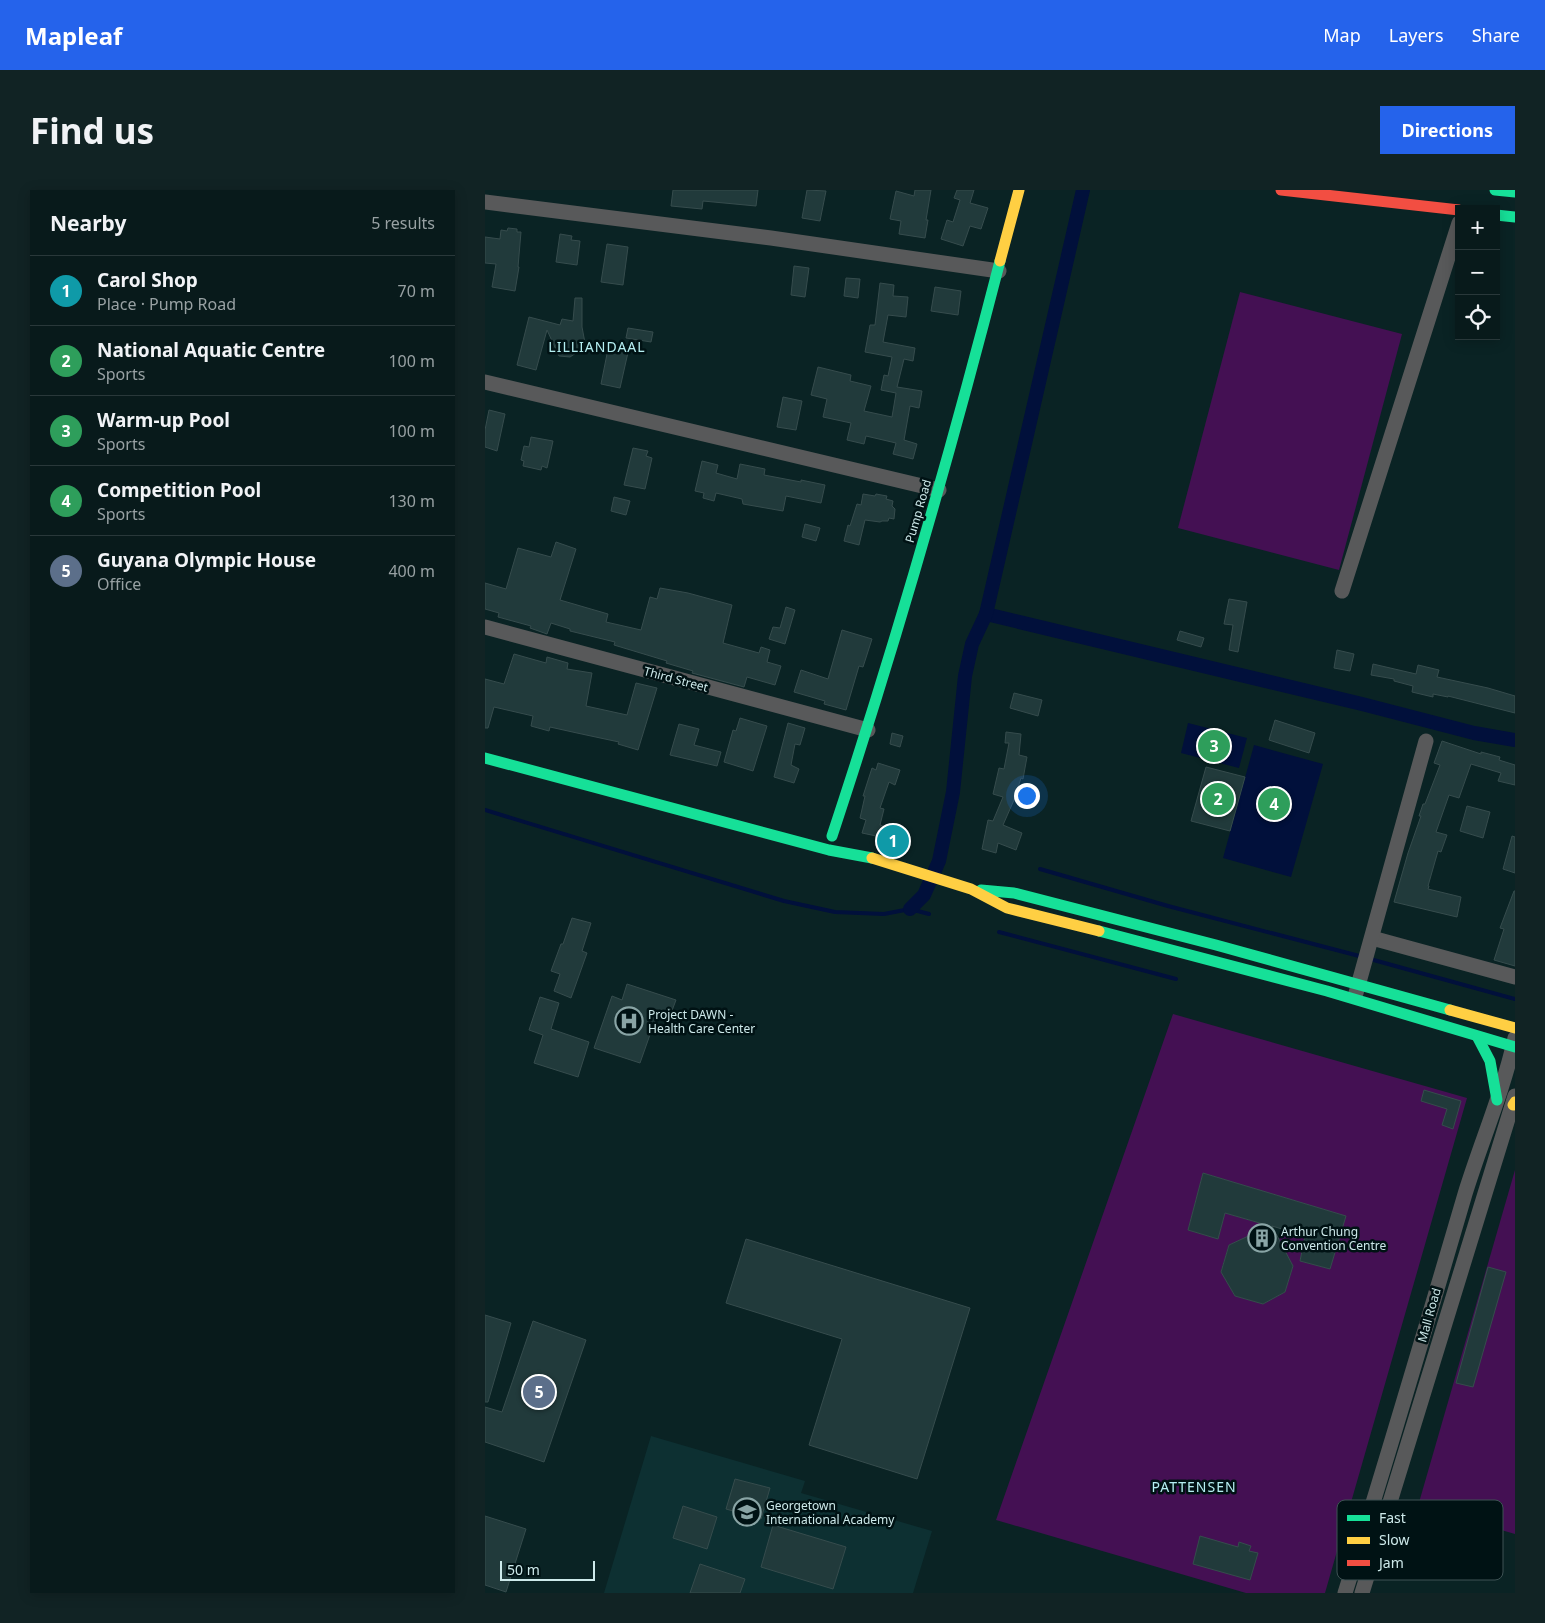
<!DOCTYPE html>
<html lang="en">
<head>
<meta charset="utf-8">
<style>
  :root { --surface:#081a1b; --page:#112324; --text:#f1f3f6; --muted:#98a1a3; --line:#29383a; --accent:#2563eb }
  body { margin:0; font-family:"Noto Sans",sans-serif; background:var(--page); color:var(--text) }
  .controls { position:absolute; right:15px; top:15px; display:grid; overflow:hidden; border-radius:0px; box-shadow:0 2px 12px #0003 }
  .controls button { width:45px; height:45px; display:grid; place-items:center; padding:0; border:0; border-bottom:1px solid var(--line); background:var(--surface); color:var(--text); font:25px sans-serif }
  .scale { position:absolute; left:15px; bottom:12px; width:95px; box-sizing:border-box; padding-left:5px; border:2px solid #cde9ea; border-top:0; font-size:14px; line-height:18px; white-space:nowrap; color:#cde9ea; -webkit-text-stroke:4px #001214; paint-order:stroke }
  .you { position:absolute; left:541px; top:605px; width:18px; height:18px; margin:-12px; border:4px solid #fff; border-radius:50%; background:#1a73e8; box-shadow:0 0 0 8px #1a73e833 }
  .badge { display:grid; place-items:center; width:32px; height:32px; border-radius:50%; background:var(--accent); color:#fff; font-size:16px; font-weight:700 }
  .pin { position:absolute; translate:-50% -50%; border:2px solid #fff; box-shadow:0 1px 5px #0006 }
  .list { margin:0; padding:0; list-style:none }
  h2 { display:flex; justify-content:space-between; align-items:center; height:65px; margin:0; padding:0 20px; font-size:21px }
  h2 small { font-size:16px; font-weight:400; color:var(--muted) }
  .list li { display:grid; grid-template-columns:32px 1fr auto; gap:15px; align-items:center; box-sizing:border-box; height:70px; padding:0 20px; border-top:1px solid var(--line) }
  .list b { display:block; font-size:19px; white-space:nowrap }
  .list p { margin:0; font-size:16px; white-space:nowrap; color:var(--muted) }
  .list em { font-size:16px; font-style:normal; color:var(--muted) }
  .icon { flex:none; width:28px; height:28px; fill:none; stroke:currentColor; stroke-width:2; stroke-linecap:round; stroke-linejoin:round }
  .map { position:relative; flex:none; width:1030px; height:1403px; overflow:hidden; border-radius:0px }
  header { display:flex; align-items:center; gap:30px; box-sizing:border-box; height:70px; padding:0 25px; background:var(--accent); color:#fff }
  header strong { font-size:24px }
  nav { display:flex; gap:28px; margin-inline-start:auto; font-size:18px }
  .intro { display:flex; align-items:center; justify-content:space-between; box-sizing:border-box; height:120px; padding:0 30px }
  h1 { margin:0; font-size:35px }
  .button { padding:12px 22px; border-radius:0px; background:var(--accent); color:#fff; font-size:18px; font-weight:700 }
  main { display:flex; gap:30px; padding:0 30px }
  aside { flex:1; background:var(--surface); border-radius:0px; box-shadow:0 2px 12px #0003 }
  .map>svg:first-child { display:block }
</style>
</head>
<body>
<header>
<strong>Mapleaf</strong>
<nav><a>Map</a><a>Layers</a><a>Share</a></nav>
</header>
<div class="intro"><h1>Find us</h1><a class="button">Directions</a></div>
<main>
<aside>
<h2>Nearby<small>5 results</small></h2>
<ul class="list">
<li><span class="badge" style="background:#0f9aa8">1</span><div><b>Carol Shop</b><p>Place · Pump Road</p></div><em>70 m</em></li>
<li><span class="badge" style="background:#2e9e5b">2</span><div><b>National Aquatic Centre</b><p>Sports</p></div><em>100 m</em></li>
<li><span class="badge" style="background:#2e9e5b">3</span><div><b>Warm-up Pool</b><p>Sports</p></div><em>100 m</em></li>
<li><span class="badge" style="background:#2e9e5b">4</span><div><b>Competition Pool</b><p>Sports</p></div><em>130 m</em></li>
<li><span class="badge" style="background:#5c6f8a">5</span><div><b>Guyana Olympic House</b><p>Office</p></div><em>400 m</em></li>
</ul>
</aside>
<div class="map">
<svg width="1030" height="1403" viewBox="0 0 1030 1403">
  <rect width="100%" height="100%" fill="#0a2324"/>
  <polygon fill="#0d3032" points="166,1246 320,1291 316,1303 447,1341 428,1403 119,1403"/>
  <g fill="#441053" fill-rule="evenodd">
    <polygon points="755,102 917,144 854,380 693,338"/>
    <path d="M688,824l294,84 -142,495h-79l-250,-73zM718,983l142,43 -15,53 -30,-8 5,-25 -23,-7 -3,11 14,26 -8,26 -22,12 -28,-8 -14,-25 8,-26 27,-12 3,-10 -34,-10 -7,26 -30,-9z"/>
    <polygon points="1030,980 1030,1344 933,1316"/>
  </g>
  <g fill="#01103b">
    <polygon points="703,533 762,548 754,578 696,563"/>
    <polygon points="769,555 838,574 806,687 738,668"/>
  </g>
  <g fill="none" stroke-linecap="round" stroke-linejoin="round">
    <g stroke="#01103b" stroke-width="4">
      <polyline points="0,620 299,711 350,722 399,724 425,719 444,724"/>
      <polyline points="555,679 683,716 878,767"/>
      <polyline points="514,742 691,789"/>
      <polyline points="885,769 1030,809"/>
    </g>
    <g stroke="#01103b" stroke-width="14">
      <polyline points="501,424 877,514 989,543 1030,550"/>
      <polyline points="425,719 439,705 454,671 468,602 480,486 487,454 501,424 598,0"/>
    </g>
  </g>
  <g fill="#213a3b" stroke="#364c4d">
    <polygon points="188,0 273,0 271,16 218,11 217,19 186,16"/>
    <polygon points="322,0 341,1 335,31 317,28"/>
    <polygon points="430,0 446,0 441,30 443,30 440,48 414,44 416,31 405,29 411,1 429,6"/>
    <polygon points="472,0 489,0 485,13 503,18 496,39 485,36 478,56 456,49 462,30 468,32 475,10 469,8"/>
    <polygon points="23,38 32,39 32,42 36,42 33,77 34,77 30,101 7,97 11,74 0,73 0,47 15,49 16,40 22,41"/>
    <polygon points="75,44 87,46 86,50 95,51 92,75 71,72"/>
    <polygon points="122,54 143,57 138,95 116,92"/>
    <polygon points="309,76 324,78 320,107 306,105"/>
    <polygon points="361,88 375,89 373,108 359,106"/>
    <polygon points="395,93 409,95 408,106 423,107 421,127 403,125 398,152 430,158 428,171 419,169 412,197 437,201 434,218 425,216 419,250 432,254 428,269 408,264 411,253 381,246 379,254 362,250 366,233 338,227 342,209 326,205 333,177 366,185 365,191 386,196 379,221 407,227 411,203 396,200 399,185 403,186 407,167 380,162 385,135 390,135"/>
    <polygon points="450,97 476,101 473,125 446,121"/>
    <polygon points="90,108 97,108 97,137 100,153 97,154 96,162 91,163 85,167 74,166 62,140 51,180 32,175 44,127 75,135 77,129 88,131"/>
    <polygon points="143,138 168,142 166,152 141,148"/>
    <polygon points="124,154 144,158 135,198 116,194"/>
    <polygon points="298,207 317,211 311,240 292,237"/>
    <polygon points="4,220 20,224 12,261 0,257 0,240"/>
    <polygon points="46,247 68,251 62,278 57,276 56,280 38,276 39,271 36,270 39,256 44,257"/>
    <polygon points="148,258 163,261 161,266 167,268 160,299 139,295"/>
    <polygon points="217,271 233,275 231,283 252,289 255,274 280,279 279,285 316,292 316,290 340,295 336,313 301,306 298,321 258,314 257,309 231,303 229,311 218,308 219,303 210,301"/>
    <polygon points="378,304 390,306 391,304 402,306 401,309 408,311 407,316 410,319 409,329 404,328 403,331 397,331 395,332 380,330 374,355 359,351 363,335 365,336 372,314 376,315"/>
    <polygon points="129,307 145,311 141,325 126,321"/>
    <polygon points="320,334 335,338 331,351 317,347"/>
    <polygon points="71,352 91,359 75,410 123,424 121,432 156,440 165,407 172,409 175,398 203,403 247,415 238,453 274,463 276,457 285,460 282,472 296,476 290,495 262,487 259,497 207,483 208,481 181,473 182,471 129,455 130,452 85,441 85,439 66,433 62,444 45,438 46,436 13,427 14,423 0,419 0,393 21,399 33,358 66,367"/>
    <polygon points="744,409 762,412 753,462 744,460 748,435 739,434"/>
    <polygon points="301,417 310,420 300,454 284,449 288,437 295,438"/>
    <polygon points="357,440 387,449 378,477 374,476 361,520 339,514 340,511 309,502 316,480 343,489"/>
    <polygon points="695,441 719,448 716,457 692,450"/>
    <polygon points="852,460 869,464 865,481 849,478"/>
    <polygon points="29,464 61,473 62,467 83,473 82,479 107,483 101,516 142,525 151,493 172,498 153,560 133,554 134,552 92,543 65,537 64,541 46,536 48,526 9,517 3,538 0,538 0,489 19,494"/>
    <polygon points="888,474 931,484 933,475 954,480 952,487 1003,498 1030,506 1030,523 963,506 963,507 948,504 948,507 927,502 928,496 909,491 909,489 886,485"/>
    <polygon points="529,503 557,510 553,526 525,518"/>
    <polygon points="255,528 282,536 268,581 239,572 248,540 251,541"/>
    <polygon points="790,530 830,543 824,563 784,550"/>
    <polygon points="303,533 320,538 315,555 310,554 306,575 314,579 309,593 289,587"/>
    <polygon points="194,534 214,539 209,555 236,562 232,576 185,565"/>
    <polygon points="521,542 536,544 534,565 542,567 538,589 536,588 529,610 518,635 537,643 531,660 513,653 511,663 497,659 503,630 508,631 518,607 508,604 514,578 519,579 524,553 520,553"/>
    <polygon points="407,543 418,546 415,557 405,554"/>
    <polygon points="957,551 996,564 996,562 1015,567 1014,570 1030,575 1030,595 1013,591 1016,583 986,574 974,608 964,605 951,642 962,645 956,662 953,661 943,696 944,696 943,699 976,707 972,727 909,712 923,663 936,626 934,626 938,614 940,614 955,575 949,573"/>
    <polygon points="393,573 415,580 410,595 404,592 395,618 399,619 395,635 423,646 417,664 392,656 396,647 377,643 381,630 375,628 380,606 378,606 387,578 391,580"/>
    <polygon points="721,577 760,587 745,641 706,631"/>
    <polygon points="982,616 1005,622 998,648 975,641"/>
    <polygon points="1027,646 1030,647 1030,683 1018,679"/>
    <polygon points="1029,701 1030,701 1030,776 1009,770 1019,739 1015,738"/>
    <polygon points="87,728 106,733 97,761 102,763 86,808 69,801 75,784 66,781 76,754 78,754"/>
    <polygon points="142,794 191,810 185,826 173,822 155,873 109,858 127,806 137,810"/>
    <polygon points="55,807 74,813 66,839 104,852 93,887 49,873 58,845 44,840"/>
    <polygon points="939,900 976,911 968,939 957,935 962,919 936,911"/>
    <polygon points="718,983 861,1026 845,1079 815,1071 820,1046 787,1036 808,1076 800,1102 778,1114 750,1106 736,1082 744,1055 785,1036 740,1023 733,1049 703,1040"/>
    <polygon points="261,1049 485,1118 432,1289 324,1255 357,1149 241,1113"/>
    <polygon points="1003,1077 1021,1082 988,1197 971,1193"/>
    <polygon points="0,1125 26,1133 3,1212 0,1212"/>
    <polygon points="48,1131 101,1150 59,1272 0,1252 0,1217 17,1222"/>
    <polygon points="250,1289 285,1298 276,1329 241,1319"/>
    <polygon points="198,1316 232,1327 222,1359 188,1348"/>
    <polygon points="0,1326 41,1339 21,1402 0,1395"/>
    <polygon points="288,1335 361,1357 348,1399 276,1377"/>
    <polygon points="715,1346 753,1357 754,1352 766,1356 764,1361 773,1363 765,1390 708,1374"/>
    <polygon points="215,1374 260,1389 255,1403 205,1403"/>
  </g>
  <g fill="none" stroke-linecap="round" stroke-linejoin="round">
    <g stroke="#58595a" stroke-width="15">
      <polyline points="0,12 286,48 514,81"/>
      <polyline points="0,192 454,300"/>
      <polyline points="857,401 974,33"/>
      <polyline points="0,437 383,540"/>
      <polyline points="887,748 1030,787"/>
      <polyline points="871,803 941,551"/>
      <path d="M860,1403c42,-133 81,-266 120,-399 16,-52 38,-102 50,-156"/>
      <polyline points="877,1403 1030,906"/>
    </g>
    <g stroke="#16e098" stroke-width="11">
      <polyline points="1010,0 1030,2"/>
      <polyline points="1011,25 1030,27"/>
      <polyline points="0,568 344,660 387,668"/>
      <path d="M347,646c63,-190 118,-381 168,-575"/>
      <polyline points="496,700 529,703 731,755 965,820"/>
      <polyline points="614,741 842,801 1030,857"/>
      <polyline points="993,848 1005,871 1012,910"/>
    </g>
    <g stroke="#ffcf43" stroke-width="11">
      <polyline points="515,71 534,0"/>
      <polyline points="387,668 486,699 522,718 614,741"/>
      <polyline points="965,820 1030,838"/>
      <polyline points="1028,915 1030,912"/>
    </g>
    <polyline stroke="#f24e42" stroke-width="11" points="796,0 974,20"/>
  </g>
  <defs>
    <g id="hospital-ring" transform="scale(1.4375)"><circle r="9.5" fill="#001214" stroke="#89a4a5" stroke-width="1.5"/><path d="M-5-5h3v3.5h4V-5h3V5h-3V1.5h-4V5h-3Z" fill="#89a4a5"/></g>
    <g id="building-ring" transform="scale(1.4375)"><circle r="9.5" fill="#001214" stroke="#89a4a5" stroke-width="1.5"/><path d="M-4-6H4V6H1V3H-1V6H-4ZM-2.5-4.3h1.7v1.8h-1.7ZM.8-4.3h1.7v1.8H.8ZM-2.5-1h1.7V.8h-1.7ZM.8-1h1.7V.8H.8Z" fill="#89a4a5"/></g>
    <g id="school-ring" transform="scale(1.4375)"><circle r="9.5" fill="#001214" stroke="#89a4a5" stroke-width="1.5"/><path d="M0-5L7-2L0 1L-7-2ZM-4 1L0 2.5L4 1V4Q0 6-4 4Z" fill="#89a4a5"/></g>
  </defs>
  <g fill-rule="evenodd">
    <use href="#hospital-ring" x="144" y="831"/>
    <use href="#building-ring" x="777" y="1048"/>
    <use href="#school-ring" x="262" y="1322"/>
  </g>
  <g text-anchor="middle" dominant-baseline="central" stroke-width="5" stroke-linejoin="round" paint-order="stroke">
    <g font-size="12" fill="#cde9ea" stroke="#001214">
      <text transform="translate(433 321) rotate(-74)">Pump Road</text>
      <text transform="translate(191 489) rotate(15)">Third Street</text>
      <text transform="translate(944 1125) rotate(-74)">Mall Road</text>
    </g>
    <g font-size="12" fill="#cde9ea" stroke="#001214" text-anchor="start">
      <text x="163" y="824">Project DAWN -<tspan x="163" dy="14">Health Care Center</tspan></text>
      <text x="796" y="1041">Arthur Chung<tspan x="796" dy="14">Convention Centre</tspan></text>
      <text x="281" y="1315">Georgetown<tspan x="281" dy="14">International Academy</tspan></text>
    </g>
    <g font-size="14" letter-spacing="1" fill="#b5eff2" stroke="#001214">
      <text x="112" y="156">LILLIANDAAL</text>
      <text x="709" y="1296">PATTENSEN</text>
    </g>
  </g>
  <rect x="852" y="1310" width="166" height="80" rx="8" fill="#001214" stroke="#3e5254" stroke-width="1"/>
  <rect x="862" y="1325" width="23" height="6" fill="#16e098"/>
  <rect x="862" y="1347" width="23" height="7" fill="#ffcf43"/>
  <rect x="862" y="1370" width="23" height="6" fill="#f24e42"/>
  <g font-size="14" fill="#cde9ea">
    <text x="894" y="1333">Fast</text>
    <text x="894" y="1355">Slow</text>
    <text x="894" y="1378">Jam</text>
  </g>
</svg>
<div class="controls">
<button>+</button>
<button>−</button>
<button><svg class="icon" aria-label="locate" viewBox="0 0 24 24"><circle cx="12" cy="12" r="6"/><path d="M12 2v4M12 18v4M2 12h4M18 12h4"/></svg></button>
</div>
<div class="scale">50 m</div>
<div class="you"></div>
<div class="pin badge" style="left:408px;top:651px;background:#0f9aa8">1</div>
<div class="pin badge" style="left:733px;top:609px;background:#2e9e5b">2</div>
<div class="pin badge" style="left:729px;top:556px;background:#2e9e5b">3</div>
<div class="pin badge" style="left:789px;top:614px;background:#2e9e5b">4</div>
<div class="pin badge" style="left:54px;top:1202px;background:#5c6f8a">5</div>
</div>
</main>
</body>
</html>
